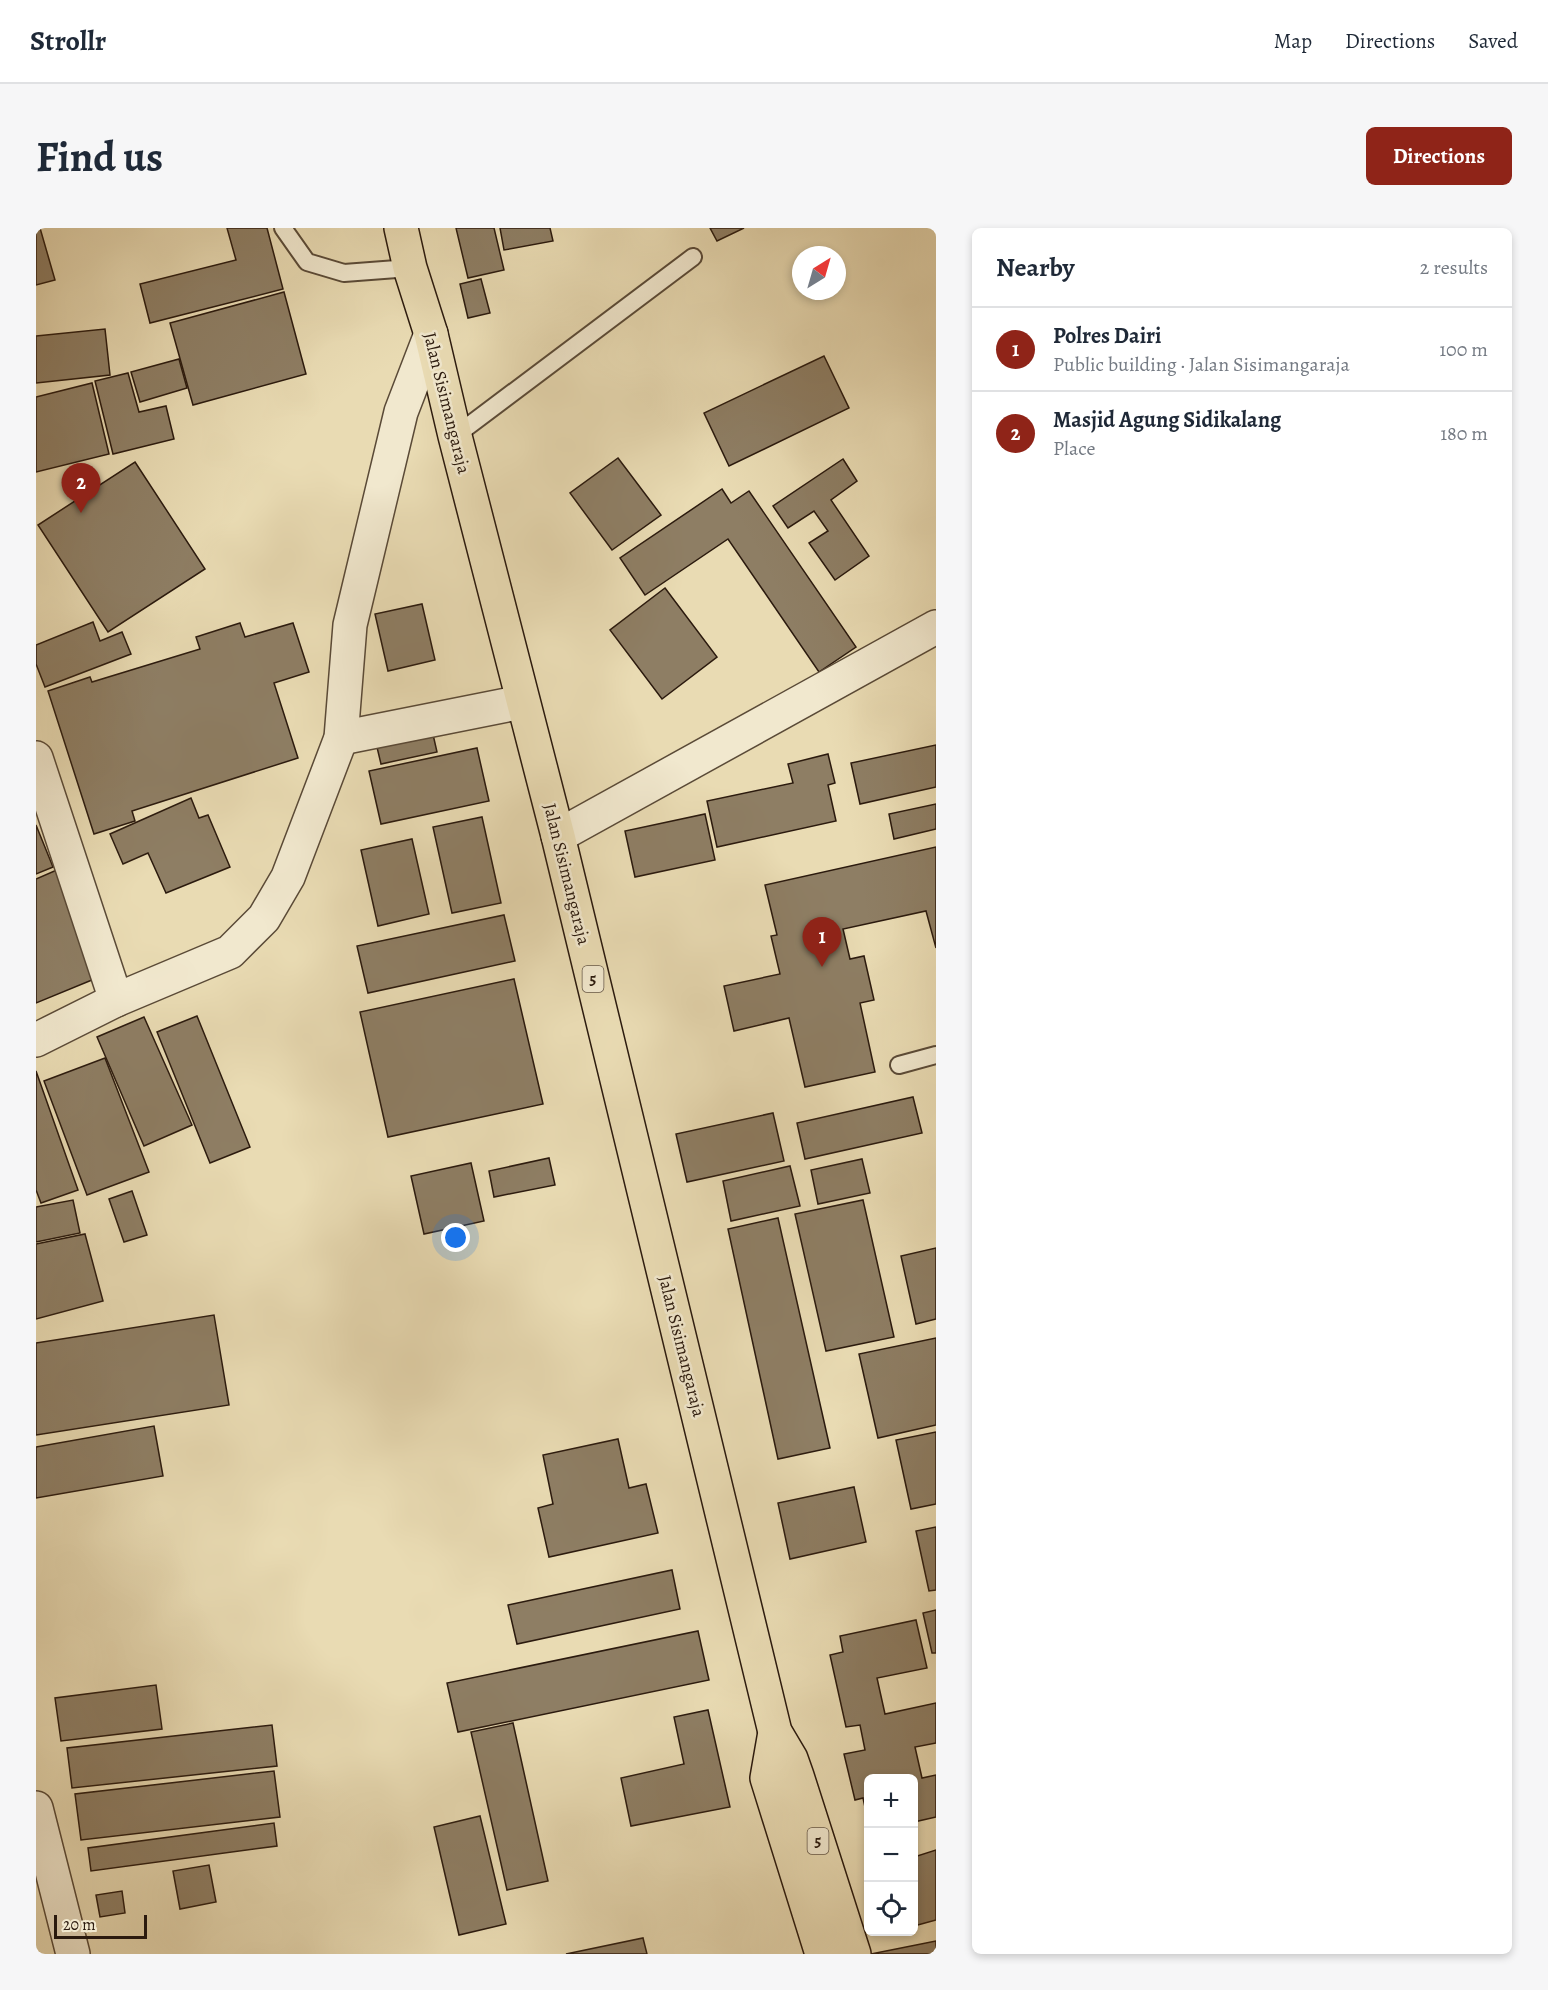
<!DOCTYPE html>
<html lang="en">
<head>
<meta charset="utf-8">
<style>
  :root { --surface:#fff; --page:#f6f6f7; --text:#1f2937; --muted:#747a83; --line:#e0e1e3; --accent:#8f2418 }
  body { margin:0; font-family:Alegreya,serif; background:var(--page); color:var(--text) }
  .controls { position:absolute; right:18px; bottom:18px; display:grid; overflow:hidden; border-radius:9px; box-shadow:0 3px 9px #0003 }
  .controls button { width:54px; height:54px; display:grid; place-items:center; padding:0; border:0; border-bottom:2px solid var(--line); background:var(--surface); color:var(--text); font:30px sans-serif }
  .compass { position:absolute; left:756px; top:18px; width:54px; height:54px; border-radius:50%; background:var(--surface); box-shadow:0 3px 9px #0003; rotate:37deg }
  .scale { position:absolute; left:18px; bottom:15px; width:93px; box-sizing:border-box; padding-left:6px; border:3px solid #2b1a0e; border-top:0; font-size:16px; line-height:21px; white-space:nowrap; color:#2b1a0e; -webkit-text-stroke:4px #f1e8ce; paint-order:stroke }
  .you { position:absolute; left:420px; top:1010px; width:21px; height:21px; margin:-15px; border:4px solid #fff; border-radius:50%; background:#1a73e8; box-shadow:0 0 0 9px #1a73e833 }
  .badge { display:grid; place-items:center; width:39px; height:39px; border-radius:50%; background:var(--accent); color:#fff; font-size:20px; font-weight:700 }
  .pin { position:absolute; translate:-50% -50px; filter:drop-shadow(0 2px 3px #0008) }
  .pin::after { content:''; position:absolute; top:32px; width:21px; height:18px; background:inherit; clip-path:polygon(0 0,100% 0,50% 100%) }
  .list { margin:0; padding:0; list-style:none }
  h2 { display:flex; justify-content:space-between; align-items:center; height:78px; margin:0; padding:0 24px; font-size:26px }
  h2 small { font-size:20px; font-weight:400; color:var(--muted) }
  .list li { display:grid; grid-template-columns:39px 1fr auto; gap:18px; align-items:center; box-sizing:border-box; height:84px; padding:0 24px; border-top:2px solid var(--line) }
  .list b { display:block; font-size:22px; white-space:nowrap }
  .list p { margin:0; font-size:20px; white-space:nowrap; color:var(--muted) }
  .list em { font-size:20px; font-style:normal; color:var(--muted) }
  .icon { flex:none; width:33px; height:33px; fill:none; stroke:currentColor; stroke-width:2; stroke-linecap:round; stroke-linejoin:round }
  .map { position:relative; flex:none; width:900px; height:1726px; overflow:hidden; border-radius:9px }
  header { display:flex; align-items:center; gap:36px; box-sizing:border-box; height:84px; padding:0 30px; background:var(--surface); border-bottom:2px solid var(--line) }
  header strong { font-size:28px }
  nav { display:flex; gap:33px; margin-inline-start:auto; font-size:21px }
  .intro { display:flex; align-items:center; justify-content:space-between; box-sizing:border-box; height:144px; padding:0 36px }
  h1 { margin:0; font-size:42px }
  .button { padding:15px 27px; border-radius:9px; background:var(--accent); color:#fff; font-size:21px; font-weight:700 }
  main { display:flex; gap:36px; padding:0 36px }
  aside { flex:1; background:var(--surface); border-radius:9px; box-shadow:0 3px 9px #0003 }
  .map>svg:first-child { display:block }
</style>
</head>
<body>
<header>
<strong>Strollr</strong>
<nav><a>Map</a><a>Directions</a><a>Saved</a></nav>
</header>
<div class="intro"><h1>Find us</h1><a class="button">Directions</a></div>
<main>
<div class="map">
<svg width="900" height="1726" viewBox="0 0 900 1726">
  <rect width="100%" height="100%" fill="#e9dbb3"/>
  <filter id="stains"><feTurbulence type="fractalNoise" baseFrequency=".00333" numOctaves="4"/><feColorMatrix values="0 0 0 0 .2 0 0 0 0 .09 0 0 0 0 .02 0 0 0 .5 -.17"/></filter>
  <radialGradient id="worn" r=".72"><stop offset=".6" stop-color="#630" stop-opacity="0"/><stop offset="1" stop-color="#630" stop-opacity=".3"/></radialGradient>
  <g fill="#8e7e64" stroke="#2b1a0e" stroke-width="1.5">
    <polygon points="0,0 4,0 19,52 0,57"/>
    <polygon points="191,0 231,0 247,61 114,95 104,56 200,32"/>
    <polygon points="420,0 458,0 468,42 432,50"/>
    <polygon points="464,0 514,0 517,13 468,22"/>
    <polygon points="674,0 708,0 681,13"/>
    <polygon points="445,51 454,85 432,90 424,56"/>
    <polygon points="248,64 270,146 157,177 134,95"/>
    <polygon points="69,101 74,147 0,155 0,108"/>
    <polygon points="788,128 813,180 693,238 668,185"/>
    <polygon points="143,131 151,160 104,174 95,144"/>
    <polygon points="92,145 103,184 130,178 138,211 77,226 59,153"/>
    <polygon points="56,155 73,226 0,244 0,169"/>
    <polygon points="582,230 625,287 576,322 534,265"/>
    <polygon points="807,231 821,253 795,272 833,328 799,352 773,315 792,303 778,283 752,300 737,278"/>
    <polygon points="99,234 169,341 72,404 2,297"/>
    <polygon points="686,261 695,275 713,263 820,419 783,444 692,311 609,367 584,330"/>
    <polygon points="629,360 681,429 626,471 574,402"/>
    <polygon points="386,376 399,432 352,443 339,386"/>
    <polygon points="57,394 64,413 86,404 95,426 9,459 0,436 0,417"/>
    <polygon points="204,395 209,409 257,395 273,444 238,455 262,530 96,583 99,593 58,606 12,463 54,449 56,454 164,421 160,409"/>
    <polygon points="396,502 401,524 345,536 340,515"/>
    <polygon points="900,517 900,559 824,576 815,535"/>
    <polygon points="441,520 453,573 345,596 333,543"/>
    <polygon points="792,526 799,555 792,557 800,593 681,619 671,573 757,555 752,536"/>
    <polygon points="155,570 163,590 172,587 194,639 130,665 112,625 87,636 74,606"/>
    <polygon points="900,576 900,601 858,611 853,586"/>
    <polygon points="669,586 679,632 599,649 589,603"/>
    <polygon points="446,589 465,675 416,685 397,599"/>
    <polygon points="0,597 17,639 0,646"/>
    <polygon points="376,611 393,686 342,698 325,622"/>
    <polygon points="900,619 900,720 890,683 807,701 814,731 828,728 838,772 824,775 839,844 769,859 753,790 698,803 688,758 744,746 735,708 741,707 729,657"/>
    <polygon points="23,641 68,747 0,775 0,651"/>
    <polygon points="468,687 479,733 332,765 321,718"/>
    <polygon points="478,751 507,876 352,909 324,784"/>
    <polygon points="161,788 214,919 174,935 121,804"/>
    <polygon points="108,789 156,897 108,918 61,809"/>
    <polygon points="69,830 113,944 51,967 8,853"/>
    <polygon points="0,843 42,962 5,975 0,962"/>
    <polygon points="877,869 886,905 769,931 761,895"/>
    <polygon points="737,885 748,933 651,954 640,906"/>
    <polygon points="513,930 519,957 458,969 453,943"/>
    <polygon points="826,931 834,965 782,976 775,942"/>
    <polygon points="435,935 448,993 388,1006 375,948"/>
    <polygon points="754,938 764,978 695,993 687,953"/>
    <polygon points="96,963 111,1007 88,1014 73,971"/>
    <polygon points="37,972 44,1005 0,1014 0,979"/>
    <polygon points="827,972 858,1109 790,1123 759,986"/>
    <polygon points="742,990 794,1220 742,1231 692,1001"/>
    <polygon points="49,1006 67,1073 0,1091 0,1016"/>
    <polygon points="900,1020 900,1091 880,1096 865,1028"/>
    <polygon points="178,1087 193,1177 0,1207 0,1115"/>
    <polygon points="900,1110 900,1197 842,1210 823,1126"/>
    <polygon points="118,1198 127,1248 0,1270 0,1219"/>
    <polygon points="900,1204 900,1276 875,1281 860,1212"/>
    <polygon points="582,1211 593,1260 610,1256 622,1305 513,1329 502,1280 517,1276 507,1227"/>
    <polygon points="818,1259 830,1314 754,1331 742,1275"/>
    <polygon points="900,1299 900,1362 893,1363 880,1303"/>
    <polygon points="636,1342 644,1381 481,1416 472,1377"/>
    <polygon points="900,1382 900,1425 896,1425 887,1385"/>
    <polygon points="880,1392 891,1440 841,1450 849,1486 900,1475 900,1515 879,1519 886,1550 900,1547 900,1589 878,1594 878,1550 832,1550 832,1593 827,1570 819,1572 808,1526 829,1522 824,1497 810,1499 794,1427 807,1424 804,1408"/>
    <polygon points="662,1403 673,1452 422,1504 411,1455"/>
    <polygon points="120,1457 126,1501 25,1513 19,1470"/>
    <polygon points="672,1482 694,1579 595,1598 585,1550 648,1536 638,1489"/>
    <polygon points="477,1495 512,1653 471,1662 435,1504"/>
    <polygon points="236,1497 241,1538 36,1560 31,1520"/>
    <polygon points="238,1543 244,1589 45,1612 39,1566"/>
    <polygon points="444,1588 470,1696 423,1707 398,1599"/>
    <polygon points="238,1595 241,1618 55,1643 52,1620"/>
    <polygon points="900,1622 900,1692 878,1698 878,1629"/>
    <polygon points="173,1637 180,1674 144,1681 137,1643"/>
    <polygon points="86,1663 89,1685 64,1689 60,1667"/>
    <polygon points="607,1710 611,1726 530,1726"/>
    <polygon points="900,1713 900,1726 835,1726"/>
  </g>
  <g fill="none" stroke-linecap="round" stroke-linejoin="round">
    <g stroke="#5a4a37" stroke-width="20">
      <g id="service">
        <polyline points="247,0 271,34 308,45 374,40"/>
        <polyline points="419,208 657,29"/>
        <polyline points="863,837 900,827"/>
      </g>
    </g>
    <g stroke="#5a4a37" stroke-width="36">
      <g id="minor">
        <polyline points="0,530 80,772"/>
        <polyline points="522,608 900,399"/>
      </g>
    </g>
    <g stroke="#5a4a37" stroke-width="36">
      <g id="tertiary">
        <polyline points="305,510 486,474"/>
        <polyline points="0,812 80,772 194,724 228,690 252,649 305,510 314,397 365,184 395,106"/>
        <polyline points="0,1580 37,1726"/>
      </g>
    </g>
    <g stroke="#2b1a0e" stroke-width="36">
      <g id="trunk">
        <polyline points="365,0 374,40 395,106 419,208 522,608 739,1504 755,1531 761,1548 818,1726"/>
        <polyline points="739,1504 731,1550 786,1726"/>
      </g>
    </g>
    <use href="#service" stroke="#f1e8ce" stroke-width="16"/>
    <use href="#minor" stroke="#f1e8ce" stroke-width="33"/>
    <use href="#tertiary" stroke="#f1e8ce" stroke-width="33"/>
    <use href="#trunk" stroke="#e9dbb3" stroke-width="33"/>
  </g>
  <g text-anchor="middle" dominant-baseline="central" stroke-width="5" stroke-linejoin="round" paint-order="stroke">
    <g fill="#f1e8ce" stroke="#665848" stroke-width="1.5">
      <rect x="546.5" y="738" width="21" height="26" rx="4.5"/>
      <rect x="771.5" y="1600" width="21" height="26" rx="4.5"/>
    </g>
    <g font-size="16" font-weight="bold" fill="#2b1a0e">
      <text x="557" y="751">5</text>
      <text x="782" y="1613">5</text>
    </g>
    <g font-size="18" fill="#2b1a0e" stroke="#f1e8ce">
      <text transform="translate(411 175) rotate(76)">Jalan Sisimangaraja</text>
      <text transform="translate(531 646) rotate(76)">Jalan Sisimangaraja</text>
      <text transform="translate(646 1118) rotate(76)">Jalan Sisimangaraja</text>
    </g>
  </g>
  <rect width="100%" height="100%" filter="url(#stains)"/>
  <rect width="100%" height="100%" fill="url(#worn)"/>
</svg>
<div class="controls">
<button>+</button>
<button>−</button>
<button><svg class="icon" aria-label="locate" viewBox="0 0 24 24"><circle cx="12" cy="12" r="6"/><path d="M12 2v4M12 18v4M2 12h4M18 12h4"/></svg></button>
</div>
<svg class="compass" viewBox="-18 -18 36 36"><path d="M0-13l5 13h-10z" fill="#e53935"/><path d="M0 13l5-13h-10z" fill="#747a83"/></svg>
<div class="scale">20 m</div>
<div class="you"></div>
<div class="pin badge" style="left:786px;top:739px">1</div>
<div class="pin badge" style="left:45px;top:285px">2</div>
</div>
<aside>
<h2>Nearby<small>2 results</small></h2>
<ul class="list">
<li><span class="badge">1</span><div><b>Polres Dairi</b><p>Public building · Jalan Sisimangaraja</p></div><em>100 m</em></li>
<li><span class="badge">2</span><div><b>Masjid Agung Sidikalang</b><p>Place</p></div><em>180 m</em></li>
</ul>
</aside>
</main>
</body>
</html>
